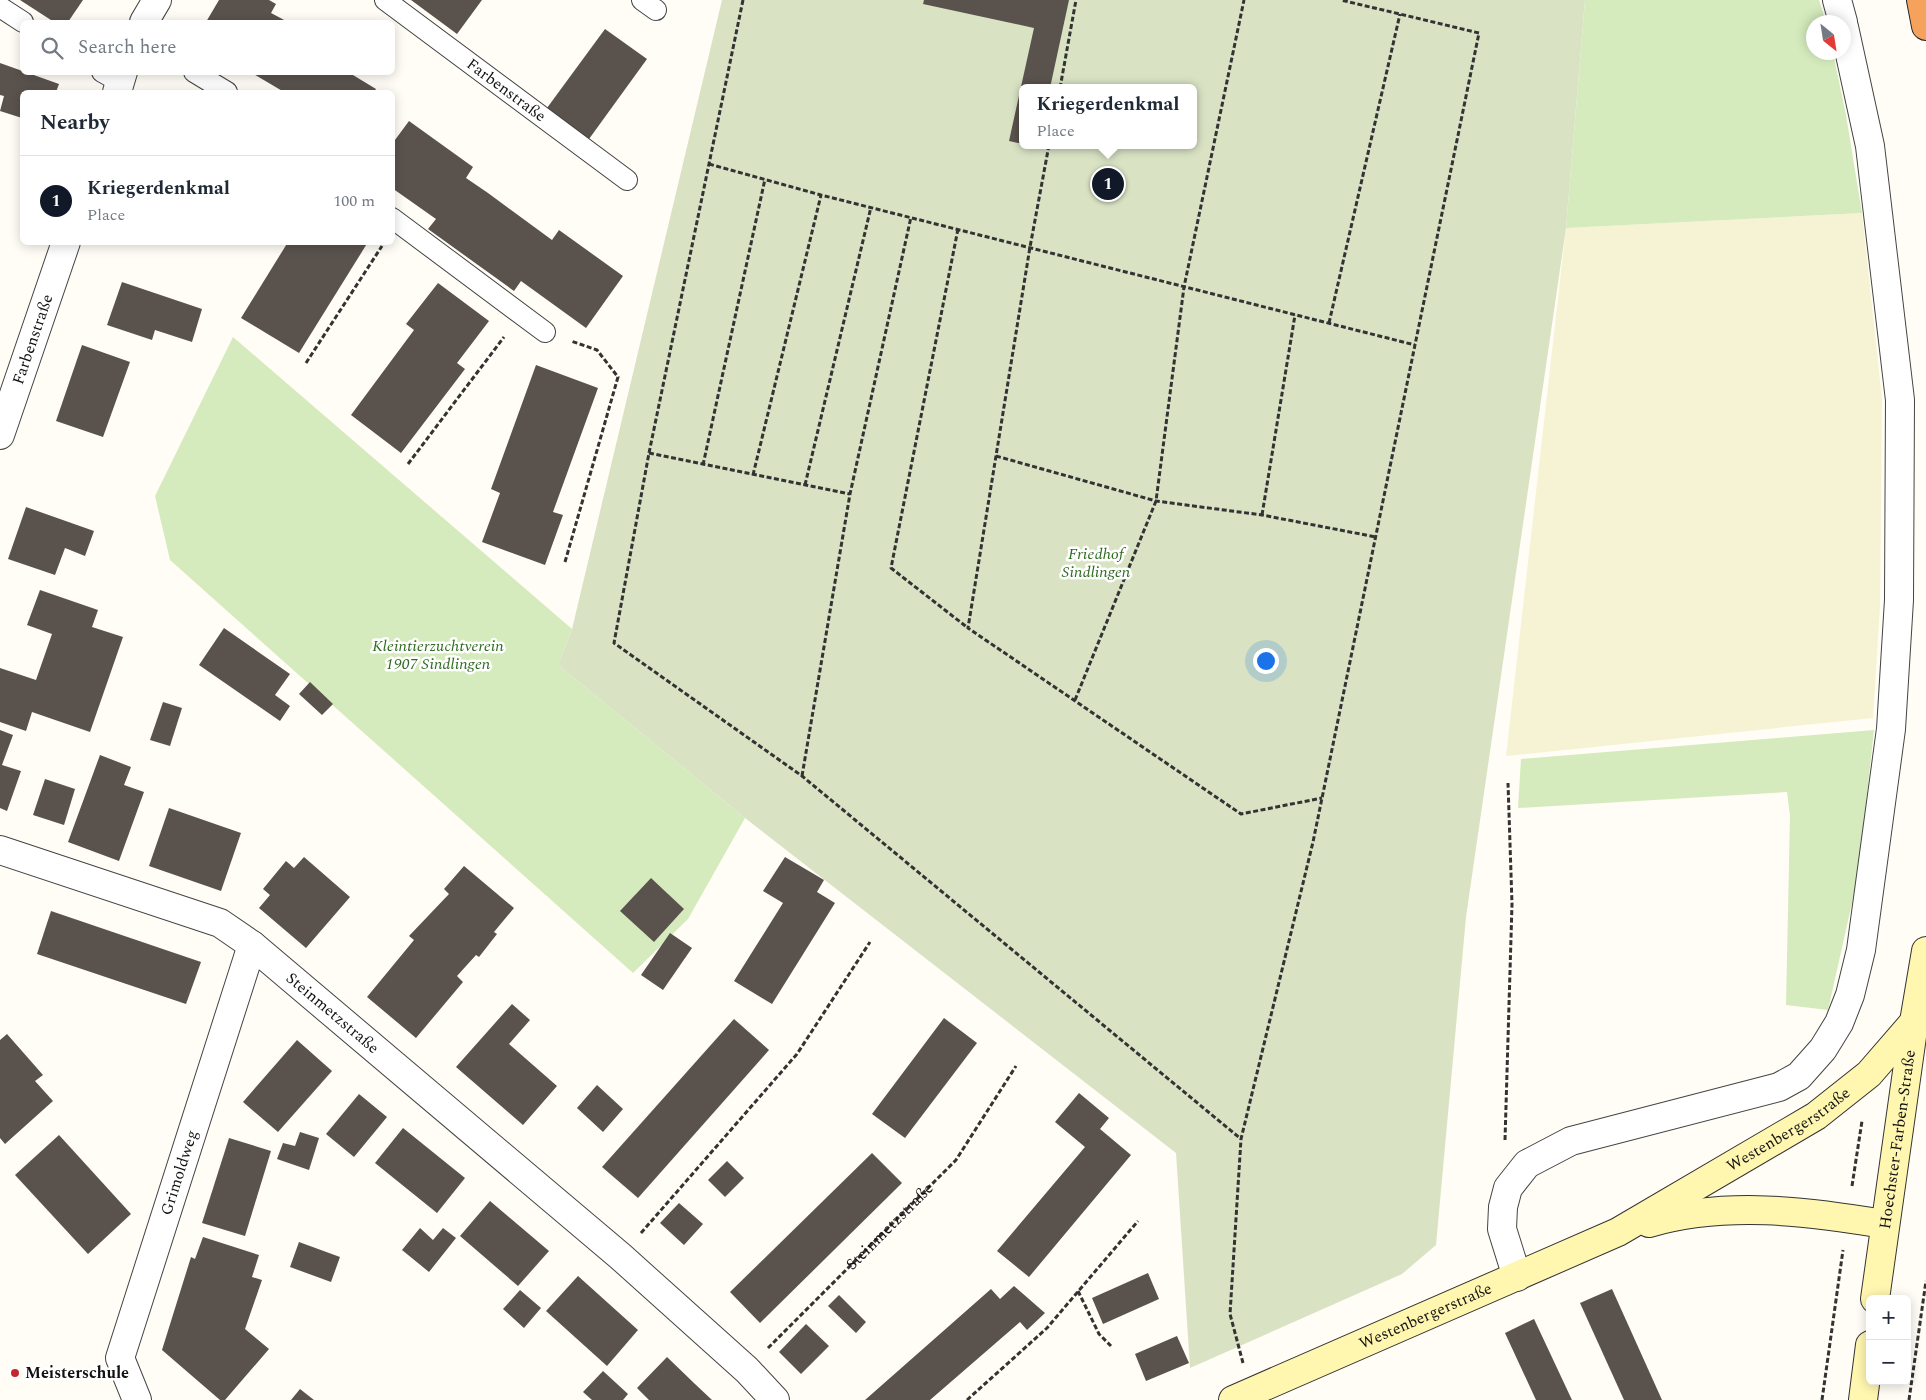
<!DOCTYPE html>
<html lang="en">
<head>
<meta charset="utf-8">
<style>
  :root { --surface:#fff; --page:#f6f6f7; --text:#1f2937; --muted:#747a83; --line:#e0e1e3; --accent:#111827 }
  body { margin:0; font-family:Spectral,serif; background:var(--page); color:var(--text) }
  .controls { position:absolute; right:15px; bottom:15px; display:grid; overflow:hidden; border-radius:8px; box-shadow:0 2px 12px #0003 }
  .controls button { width:45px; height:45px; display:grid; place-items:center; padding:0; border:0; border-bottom:1px solid var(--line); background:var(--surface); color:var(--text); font:25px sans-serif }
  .compass { position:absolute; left:1806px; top:15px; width:45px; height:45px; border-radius:50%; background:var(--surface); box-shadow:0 2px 12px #0003; rotate:150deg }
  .you { position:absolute; left:1265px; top:660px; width:18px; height:18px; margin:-12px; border:4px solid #fff; border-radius:50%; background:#1a73e8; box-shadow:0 0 0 8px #1a73e833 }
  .badge { display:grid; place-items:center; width:32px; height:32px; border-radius:50%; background:var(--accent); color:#fff; font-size:16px; font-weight:700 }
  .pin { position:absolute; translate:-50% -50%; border:2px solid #fff; box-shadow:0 1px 5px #0006 }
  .popup { position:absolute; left:1019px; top:84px; width:178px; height:65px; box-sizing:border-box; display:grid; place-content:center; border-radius:8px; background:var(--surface); filter:drop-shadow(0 1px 4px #0005); font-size:16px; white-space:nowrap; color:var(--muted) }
  .popup b { font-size:19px; color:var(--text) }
  .popup::after { content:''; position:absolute; left:50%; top:100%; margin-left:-10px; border:10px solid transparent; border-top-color:var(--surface) }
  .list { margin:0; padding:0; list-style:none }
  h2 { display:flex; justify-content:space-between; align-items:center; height:65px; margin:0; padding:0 20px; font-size:21px }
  h2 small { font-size:16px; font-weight:400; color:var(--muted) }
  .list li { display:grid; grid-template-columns:32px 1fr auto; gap:15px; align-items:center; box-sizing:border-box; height:90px; padding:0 20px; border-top:1px solid var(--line) }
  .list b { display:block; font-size:19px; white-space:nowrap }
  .list p { margin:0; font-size:16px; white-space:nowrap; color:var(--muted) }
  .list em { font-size:16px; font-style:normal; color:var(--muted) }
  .icon { flex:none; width:28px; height:28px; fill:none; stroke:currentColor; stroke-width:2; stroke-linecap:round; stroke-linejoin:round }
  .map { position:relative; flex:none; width:1926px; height:1400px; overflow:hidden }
  .search { position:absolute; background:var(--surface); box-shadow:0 2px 12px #0003; left:20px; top:20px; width:375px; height:55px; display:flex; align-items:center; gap:12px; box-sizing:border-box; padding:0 18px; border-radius:8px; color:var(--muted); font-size:19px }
  .panel { position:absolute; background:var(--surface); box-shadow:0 2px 12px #0003; left:20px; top:90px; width:375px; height:155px; border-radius:8px }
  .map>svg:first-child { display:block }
</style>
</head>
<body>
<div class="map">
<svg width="1926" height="1400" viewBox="0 0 1926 1400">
  <rect width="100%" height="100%" fill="#fffdf5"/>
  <polygon fill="#f6f3d4" points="1862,213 1882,399 1880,607 1873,718 1506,756 1566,228"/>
  <g fill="#d5ebbd">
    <polygon points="1585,0 1819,0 1826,22 1814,22 1814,52 1833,53 1846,115 1862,213 1566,228"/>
    <polygon points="233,337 572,629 558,665 745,818 688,919 633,973 170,560 155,496"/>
    <polygon points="1874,730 1858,876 1828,1010 1786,1005 1790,816 1787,792 1518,808 1521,759"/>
  </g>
  <path fill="#d9e3c4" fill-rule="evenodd" d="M722,0h863l-19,228 -100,689 -30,328 -34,29 -212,94 -14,-215 -431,-335 -187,-153 14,-36zM1023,88h170v57h-170z"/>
  <g fill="#5a524d">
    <polygon points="20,0 83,0 68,22 54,22"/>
    <polygon points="219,0 269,0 276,4 271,13 288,22 206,22"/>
    <polygon points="411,0 482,0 457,34"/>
    <polygon points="924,0 1069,0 1050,88 1023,88 1023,144 1009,141 1034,28 923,4"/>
    <polygon points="605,29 647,59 589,139 547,108"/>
    <polygon points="0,63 59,84 56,92 22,92 22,118 0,111 4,96 0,95"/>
    <polygon points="250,72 348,72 376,89 374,92 284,92"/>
    <polygon points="409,121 473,167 466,178 488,193 552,240 559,230 623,276 586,328 521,281 514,291 428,229 436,219 392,188 392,144"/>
    <polygon points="288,242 368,242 299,353 241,318"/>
    <polygon points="122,282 202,309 192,342 155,330 152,340 107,325"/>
    <polygon points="438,283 489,321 457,363 465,369 401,453 351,415 414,330 406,324"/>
    <polygon points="82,345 130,362 103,437 56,421"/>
    <polygon points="536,365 598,388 553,512 563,515 545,565 482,542 500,493 491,489"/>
    <polygon points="26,507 94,531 85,556 65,548 55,575 8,559"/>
    <polygon points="40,590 98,610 92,627 123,637 90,732 32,712 26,731 0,722 0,668 36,680 52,634 27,625"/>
    <polygon points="224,628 290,674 275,695 290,706 280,721 199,665"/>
    <polygon points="310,682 333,704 322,715 299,694"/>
    <polygon points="163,702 182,708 170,746 150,740"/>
    <polygon points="0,730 13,735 2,765 21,771 7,811 0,808"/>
    <polygon points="100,755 131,767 124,785 144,792 119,861 68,842"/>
    <polygon points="45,779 75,789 64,825 33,815"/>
    <polygon points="169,808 241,833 221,891 149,866"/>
    <polygon points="304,857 350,897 306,948 259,908 270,895 263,889 286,861 294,868"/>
    <polygon points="785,857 824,880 817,892 835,903 772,1004 734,981 783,903 763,891"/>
    <polygon points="464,866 514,908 494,932 497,934 479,957 476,955 457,976 463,982 416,1038 367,997 414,940 409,936 449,894 444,889"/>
    <polygon points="651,878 684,909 654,942 620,911"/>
    <polygon points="51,911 201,962 186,1004 37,954"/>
    <polygon points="670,933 692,948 663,990 641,975"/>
    <polygon points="512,1004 530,1020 509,1044 557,1086 523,1125 456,1067"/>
    <polygon points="944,1018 977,1043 905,1138 872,1114"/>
    <polygon points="734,1019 769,1050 638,1198 602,1167"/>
    <polygon points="7,1034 43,1075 35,1081 53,1101 5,1144 0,1138 0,1040"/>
    <polygon points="297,1040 332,1071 278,1132 243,1102"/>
    <polygon points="597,1085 623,1109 603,1132 577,1108"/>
    <polygon points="1079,1093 1109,1118 1100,1129 1131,1155 1029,1277 997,1251 1085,1147 1055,1122"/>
    <polygon points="359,1094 387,1117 354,1157 326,1134"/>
    <polygon points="403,1128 465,1178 437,1213 375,1163"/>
    <polygon points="300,1132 319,1138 309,1170 277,1159 283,1143 295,1146"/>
    <polygon points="59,1135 131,1214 88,1254 15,1175"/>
    <polygon points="229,1138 271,1151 245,1236 202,1223"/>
    <polygon points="872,1153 902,1183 760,1323 730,1292"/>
    <polygon points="727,1161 744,1178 725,1197 708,1180"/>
    <polygon points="490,1201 549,1251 518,1286 460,1236"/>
    <polygon points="679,1203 703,1224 684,1245 660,1223"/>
    <polygon points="420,1228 433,1240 443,1228 456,1238 429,1272 402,1250"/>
    <polygon points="203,1237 259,1255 252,1277 262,1280 245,1329 269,1349 225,1400 220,1400 162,1350 191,1257 195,1259"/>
    <polygon points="299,1242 340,1257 331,1282 290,1267"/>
    <polygon points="1148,1273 1159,1299 1103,1324 1092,1298"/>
    <polygon points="578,1276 638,1330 607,1366 546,1311"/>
    <polygon points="1014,1286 1045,1313 1027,1330 1020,1322 930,1400 865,1400 991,1289 1000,1299"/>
    <polygon points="1612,1289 1662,1400 1624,1400 1580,1303"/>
    <polygon points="520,1290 541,1308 524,1328 503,1309"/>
    <polygon points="839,1295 866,1322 856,1333 828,1306"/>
    <polygon points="1534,1319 1572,1400 1536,1400 1505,1333"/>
    <polygon points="806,1324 829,1346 801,1374 779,1352"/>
    <polygon points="1177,1336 1189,1363 1146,1381 1135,1354"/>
    <polygon points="667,1357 695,1384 712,1400 649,1400 637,1388"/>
    <polygon points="603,1371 628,1394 623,1400 592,1400 583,1392"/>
    <polygon points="300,1389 314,1400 291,1400"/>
  </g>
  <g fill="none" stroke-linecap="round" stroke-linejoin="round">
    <g stroke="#444" stroke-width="22">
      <g id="lane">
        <path id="s2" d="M385,0l242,180"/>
        <polyline points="642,0 656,10"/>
        <polyline points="0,7 23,22"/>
        <polyline points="102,72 120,82"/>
        <polyline points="194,72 227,92"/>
        <polyline points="392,218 545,332"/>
      </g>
    </g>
    <g stroke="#444" stroke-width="30">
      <g id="street">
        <polyline points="1837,0 1843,22"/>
        <polyline points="144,22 157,0"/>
        <polyline points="117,92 123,72"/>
        <path id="s3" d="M0,435l66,-193"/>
        <path id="s4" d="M0,850l220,73 32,22 368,311 127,114 28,30"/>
        <polyline points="1517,1277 1502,1229 1503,1207 1508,1188 1527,1164 1571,1141 1779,1087 1799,1076 1823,1049 1839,1023 1850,995 1861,950 1891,729 1899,600 1900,400 1870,146 1844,27"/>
        <path id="s5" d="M137,1400l-17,-42 132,-413"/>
      </g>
    </g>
    <g stroke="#333" stroke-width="30">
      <g id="secondary">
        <path d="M1649,1223c76,-22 158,-12 235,1"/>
        <path id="s6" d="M1875,1299l39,-277 12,-71"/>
        <path id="s7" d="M1233,1400l385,-168 198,-116 53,-42 45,-52"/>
        <polyline points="1863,1400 1870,1345"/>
      </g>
    </g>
    <g stroke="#222" stroke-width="30">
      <polyline id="highway" points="1921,0 1926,26"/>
    </g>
    <g stroke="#333" stroke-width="3" stroke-dasharray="5 2.5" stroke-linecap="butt">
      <polyline points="743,0 649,453 614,643 802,776 1241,1139"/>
      <polyline points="1060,88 1076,0"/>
      <polyline points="1049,145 1030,247 968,628 1241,814 1322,798"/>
      <polyline points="709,164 821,195 1415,345"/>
      <polyline points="958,229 891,568 968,628"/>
      <polyline points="1329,323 1400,14"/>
      <polyline points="306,363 382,246"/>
      <polyline points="649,453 850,494"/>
      <polyline points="996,456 1156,501 1262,515 1376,537"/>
      <polyline points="408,464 504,337"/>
      <polyline points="703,465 765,179"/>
      <polyline points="753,475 821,195"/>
      <polyline points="805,485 871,207"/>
      <polyline points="1262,515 1295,315"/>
      <polyline points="565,562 618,377 597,350 571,341"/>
      <polyline points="1075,700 1156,501 1184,287 1244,0"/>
      <polyline points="802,776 850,494 911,217"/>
      <polyline points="1505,1140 1512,904 1508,783"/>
      <polyline points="1852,1186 1862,1121"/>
      <polyline points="641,1233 797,1054 870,942"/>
      <polyline points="1078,1291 1099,1334 1111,1346"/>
      <path id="s1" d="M768,1348l188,-188 60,-94"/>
      <polyline points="1243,1363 1230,1314 1241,1139 1313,842 1479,33 1341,0"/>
      <polyline points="967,1400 1047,1328 1138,1221"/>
      <polyline points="1822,1400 1843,1250"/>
      <polyline points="1909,1400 1926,1281"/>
    </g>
    <use href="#lane" stroke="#fff" stroke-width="20"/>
    <use href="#street" stroke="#fff" stroke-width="28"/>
    <use href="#secondary" stroke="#fff6b0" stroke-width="28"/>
    <use href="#highway" stroke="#f5a25d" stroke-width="28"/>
  </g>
  <circle fill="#c4262e" stroke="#fff" stroke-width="2" cx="15" cy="1373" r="5"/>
  <g text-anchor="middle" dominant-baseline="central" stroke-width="5" stroke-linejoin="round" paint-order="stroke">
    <g font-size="16" fill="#111" stroke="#fff">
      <text stroke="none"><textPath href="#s2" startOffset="151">Farbenstraße</textPath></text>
      <text stroke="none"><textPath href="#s3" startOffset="101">Farbenstraße</textPath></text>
      <text stroke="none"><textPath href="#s4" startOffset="376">Steinmetzstraße</textPath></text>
      <text stroke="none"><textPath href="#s7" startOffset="619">Westenbergerstraße</textPath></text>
      <text stroke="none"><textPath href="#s6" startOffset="161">Hoechster-Farben-Straße</textPath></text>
      <text stroke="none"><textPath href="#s5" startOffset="240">Grimoldweg</textPath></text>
      <text stroke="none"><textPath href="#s1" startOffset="172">Steinmetzstraße</textPath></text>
      <text stroke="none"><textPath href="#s7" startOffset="210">Westenbergerstraße</textPath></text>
    </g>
    <g font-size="16" font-style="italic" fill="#2f6b1f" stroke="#fff">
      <text x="1096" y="554">Friedhof<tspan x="1096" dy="18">Sindlingen</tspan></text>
      <text x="438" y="646">Kleintierzuchtverein<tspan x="438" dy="18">1907 Sindlingen</tspan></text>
    </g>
    <g font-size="16" font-weight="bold" fill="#111" stroke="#fff" text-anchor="start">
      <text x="25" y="1373">Meisterschule</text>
    </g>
  </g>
</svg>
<div class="controls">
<button>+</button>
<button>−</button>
</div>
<svg class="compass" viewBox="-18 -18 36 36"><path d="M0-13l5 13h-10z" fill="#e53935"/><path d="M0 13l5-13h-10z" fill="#747a83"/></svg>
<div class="you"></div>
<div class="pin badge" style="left:1108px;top:184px">1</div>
<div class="popup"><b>Kriegerdenkmal</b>Place</div>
<div class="search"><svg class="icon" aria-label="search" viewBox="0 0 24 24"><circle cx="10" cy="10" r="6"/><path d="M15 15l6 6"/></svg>Search here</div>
<section class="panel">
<h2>Nearby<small></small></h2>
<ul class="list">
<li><span class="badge">1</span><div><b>Kriegerdenkmal</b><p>Place</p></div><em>100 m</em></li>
</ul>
</section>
</div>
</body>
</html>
